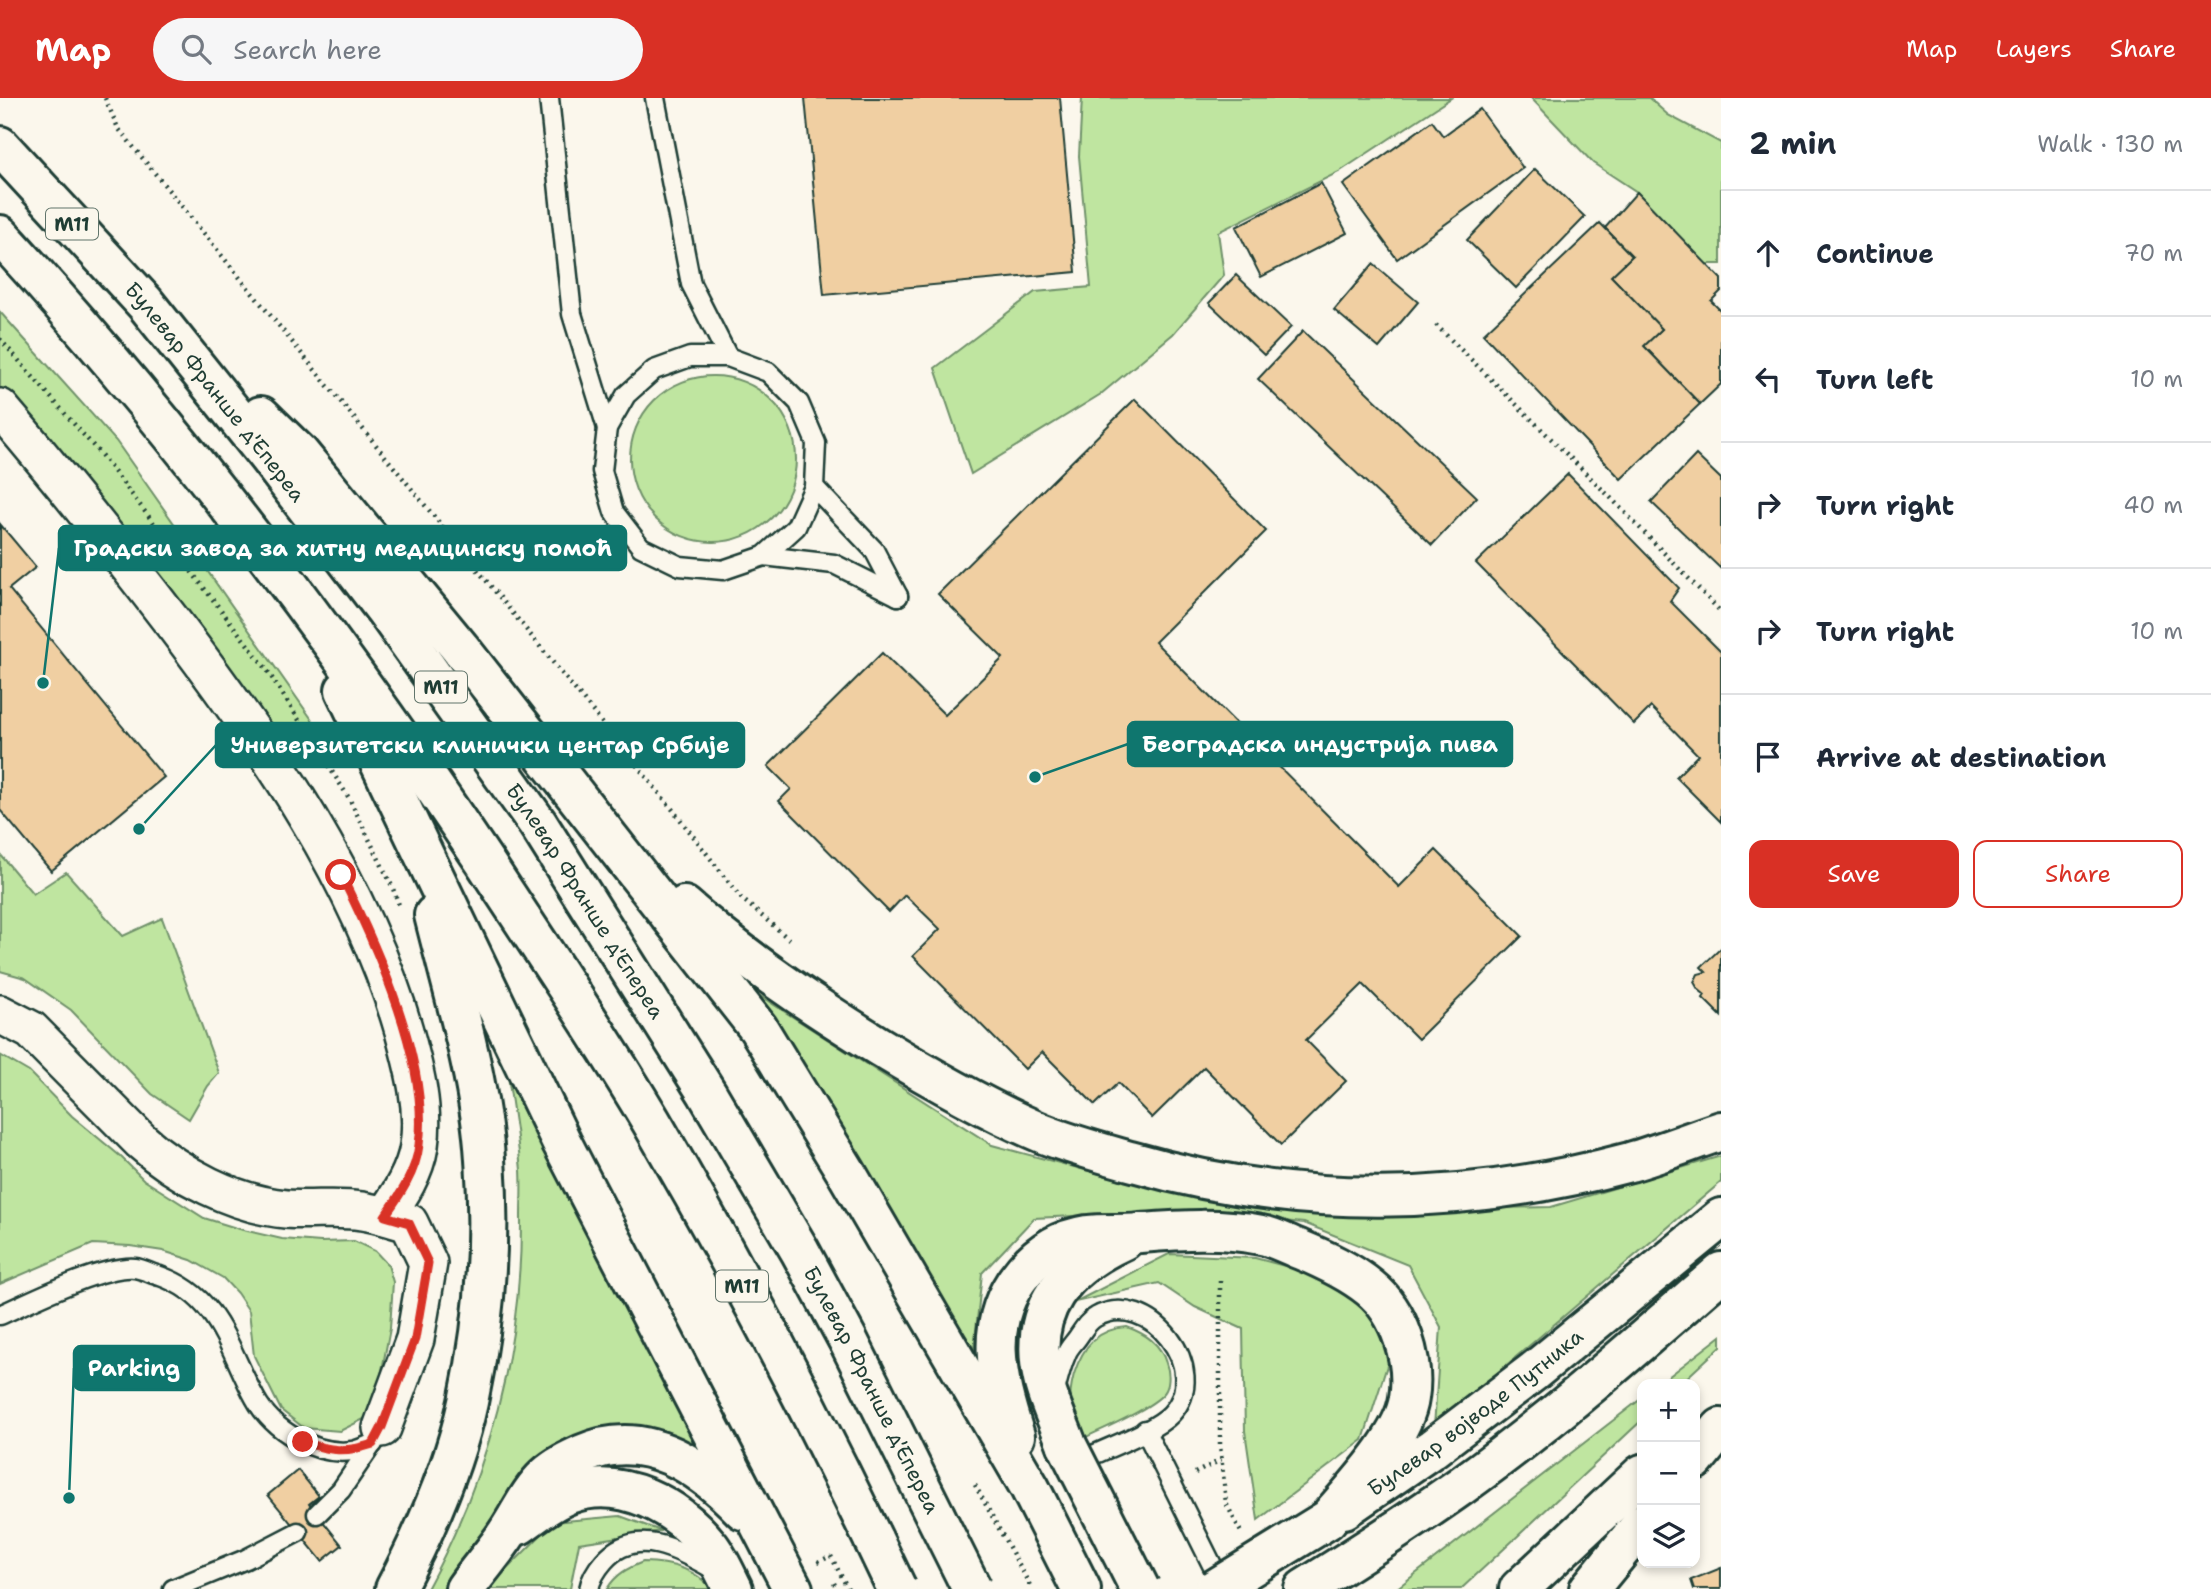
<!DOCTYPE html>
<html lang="en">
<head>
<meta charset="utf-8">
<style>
  :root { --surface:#fff; --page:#f6f6f7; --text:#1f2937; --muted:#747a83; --line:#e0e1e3; --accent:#d93025 }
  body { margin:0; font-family:"Shantell Sans",sans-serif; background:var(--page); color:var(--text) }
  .controls { position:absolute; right:21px; bottom:21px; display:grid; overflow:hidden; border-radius:14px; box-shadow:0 4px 10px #0003 }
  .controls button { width:63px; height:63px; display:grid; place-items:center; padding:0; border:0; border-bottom:2px solid var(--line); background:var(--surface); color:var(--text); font:35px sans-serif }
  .stop { position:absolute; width:21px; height:21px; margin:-16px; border:5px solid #d93025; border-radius:50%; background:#fff }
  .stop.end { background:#d93025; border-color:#fff; box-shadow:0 2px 7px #0008 }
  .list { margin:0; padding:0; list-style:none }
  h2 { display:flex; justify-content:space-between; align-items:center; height:91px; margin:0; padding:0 28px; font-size:30px }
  h2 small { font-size:23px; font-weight:400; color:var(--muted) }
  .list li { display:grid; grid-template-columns:46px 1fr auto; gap:21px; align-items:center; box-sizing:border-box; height:126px; padding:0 28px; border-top:2px solid var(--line) }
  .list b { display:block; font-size:26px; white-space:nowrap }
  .list em { font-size:23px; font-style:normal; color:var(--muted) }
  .actions { display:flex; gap:14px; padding:21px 28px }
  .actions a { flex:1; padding:16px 0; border:2px solid var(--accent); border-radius:14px; text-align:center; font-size:24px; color:var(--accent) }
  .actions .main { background:var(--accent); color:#fff }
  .icon { flex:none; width:38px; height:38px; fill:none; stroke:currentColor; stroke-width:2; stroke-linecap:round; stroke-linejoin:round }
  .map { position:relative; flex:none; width:1721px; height:1491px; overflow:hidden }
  header { display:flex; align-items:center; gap:42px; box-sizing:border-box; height:98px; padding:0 35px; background:var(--accent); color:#fff }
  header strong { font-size:33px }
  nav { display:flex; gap:38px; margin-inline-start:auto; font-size:24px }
  .search { width:490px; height:63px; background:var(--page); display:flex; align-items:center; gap:18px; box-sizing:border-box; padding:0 24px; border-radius:38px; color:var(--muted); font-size:26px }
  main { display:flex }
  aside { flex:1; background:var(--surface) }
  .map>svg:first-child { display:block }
</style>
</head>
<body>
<header>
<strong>Map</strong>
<div class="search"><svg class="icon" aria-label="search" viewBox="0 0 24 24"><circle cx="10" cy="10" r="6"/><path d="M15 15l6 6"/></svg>Search here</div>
<nav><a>Map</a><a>Layers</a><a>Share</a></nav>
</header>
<main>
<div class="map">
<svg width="1721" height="1491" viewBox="0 0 1721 1491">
  <rect width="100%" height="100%" fill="#fbf7ec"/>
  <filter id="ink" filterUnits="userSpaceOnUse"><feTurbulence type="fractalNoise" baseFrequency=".0143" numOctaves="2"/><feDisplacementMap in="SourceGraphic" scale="14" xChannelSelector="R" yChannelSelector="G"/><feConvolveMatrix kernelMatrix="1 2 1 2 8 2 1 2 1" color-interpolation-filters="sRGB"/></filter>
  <g filter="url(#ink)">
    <g fill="#bfe5a0" stroke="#6f916a" stroke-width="2">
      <polygon points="1082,0 1451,0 1339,74 1218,134 1224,177 1173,236 1101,296 971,376 935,270 1035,194 1091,189 1079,58"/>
      <polygon points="1531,0 1649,0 1668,17 1721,45 1721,166 1706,166 1637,94 1593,65"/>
      <polygon points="0,214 116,343 320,633 329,653 317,665 297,659 251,606 0,291"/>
      <circle cx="713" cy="361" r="83"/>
      <polygon points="0,756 33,796 66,774 123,838 162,820 219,975 208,988 189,1021 152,996 71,912 25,880 0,873"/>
      <polygon points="751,892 992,1047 1119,1081 1343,1113 1551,1109 1721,1058 1721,1084 1434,1329 1441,1229 1408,1167 1304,1125 1176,1113 1034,1120 982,1175 974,1251"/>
      <path d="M505,956l198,399 -49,-18 -146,65 -64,89h-17c62,-114 95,-241 94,-371 0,-16 1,-32 0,-48 -4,-39 -11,-77 -16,-116z"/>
      <polygon points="0,957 29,974 72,1018 120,1058 144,1082 204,1120 243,1132 282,1141 321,1144 354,1143 375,1153 388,1167 393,1184 390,1230 376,1304 364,1321 340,1333 304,1330 281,1312 254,1258 249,1213 237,1195 223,1180 191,1162 163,1153 130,1148 93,1146 0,1186"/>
      <polygon points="1169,1156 1255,1160 1345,1184 1393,1249 1363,1342 1258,1422 1245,1333 1243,1231 1195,1209 1159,1185 1075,1204"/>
      <path d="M1127,1229c19,7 33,16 39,36 3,8 4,19 0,27 -7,15 -63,39 -80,47 -5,-11 -12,-24 -15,-36 -2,-8 1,-19 3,-27 9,-28 23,-45 53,-47z"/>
      <polygon points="1721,1238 1721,1248 1680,1286 1659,1286"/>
      <polygon points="1642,1300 1642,1322 1461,1491 1396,1491"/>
      <polygon points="620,1418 661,1433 579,1445 570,1491 491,1491 499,1479 554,1424"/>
      <path d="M643,1464c26,0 52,7 69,27h-105c9,-15 21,-21 36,-27z"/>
    </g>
    <g fill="#f0cfa2" stroke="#1f3d34" stroke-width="2">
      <polygon points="805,0 1060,0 1076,174 824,197"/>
      <polygon points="1480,11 1523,70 1397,161 1343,87 1432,23 1443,38"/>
      <polygon points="1535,71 1585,119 1516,190 1467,142"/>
      <polygon points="1321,85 1347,135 1261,179 1236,129"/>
      <polygon points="1637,94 1721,181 1721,193 1711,203 1721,213 1721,286 1700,306 1644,248 1662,231 1611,178 1632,158 1605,130"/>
      <polygon points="1600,125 1632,158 1611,178 1662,231 1644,248 1700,306 1621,381 1483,236"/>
      <polygon points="1373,166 1418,204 1379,250 1334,212"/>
      <polygon points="1236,177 1291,229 1264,257 1209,205"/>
      <polygon points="1303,233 1477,399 1432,447 1258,281"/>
      <polygon points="1135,301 1266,433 1155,544 1399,789 1436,752 1522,838 1418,941 1363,886 1306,942 1346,983 1281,1047 1204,969 1152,1020 1118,985 1095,1007 1042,954 1025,971 913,858 940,831 905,797 889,814 779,703 791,691 768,668 882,555 945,617 1003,560 938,496"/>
      <polygon points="1696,357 1721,381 1721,471 1651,404"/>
      <polygon points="1568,376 1679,490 1670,503 1721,554 1721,724 1676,679 1698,657 1651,609 1634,626 1476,465"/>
      <polygon points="0,426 36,469 9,491 164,679 51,773 0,712"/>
      <polygon points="1721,850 1721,918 1703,900 1705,897 1698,891 1694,884 1698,876 1706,874 1701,869"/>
      <polygon points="298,1372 319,1398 309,1406 342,1447 322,1463 268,1397"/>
      <polygon points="1721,1470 1721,1491 1694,1491 1691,1482"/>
    </g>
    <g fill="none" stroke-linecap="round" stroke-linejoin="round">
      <g stroke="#1f3d34" stroke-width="23">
        <g id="service">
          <polyline points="549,0 572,216 607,330"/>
          <polyline points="655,0 691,186 728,259 768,274 799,305 816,345 814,389 796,429 764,458 723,472 680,468 641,449 614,414 602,373 607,330 626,297 654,272 690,259 728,259"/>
          <polyline points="814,389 874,452 898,498"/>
          <polyline points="764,458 834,466 898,498"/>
          <path d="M0,1217c31,-14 103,-50 135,-47 8,1 17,6 25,8 60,21 68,73 95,122 17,32 60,58 97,53 7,-1 14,-5 21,-7"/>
          <path d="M1055,1293c3,-12 6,-25 11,-36 2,-7 8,-12 12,-18 5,-7 10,-16 18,-20 53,-29 117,53 75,97 -15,16 -59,32 -80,42"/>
          <polyline points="1145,1332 1223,1489"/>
          <polyline points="317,1416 341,1392 375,1342"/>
          <polyline points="173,1491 246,1461 298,1434"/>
          <path d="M589,1491c2,-11 8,-20 15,-28 31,-36 76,-11 109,8"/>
        </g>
      </g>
      <g stroke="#1f3d34" stroke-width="42">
        <g id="minor">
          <path d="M0,310c60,70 117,142 173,215 95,125 187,256 231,408 10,37 21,76 15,115 -4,26 -19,49 -34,70"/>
          <path d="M0,916l31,16 110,111c38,34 93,63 145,68 25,2 51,-2 76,2 16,2 32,8 47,12l19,40 -13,76 -33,89"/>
        </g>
      </g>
      <g stroke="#1f3d34" stroke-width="44">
        <g id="secondary">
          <path id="s1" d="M1344,1411l89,-61 100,-76 188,-154"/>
          <path d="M1304,1491c53,-33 106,-67 157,-103 91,-65 175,-140 260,-214"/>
        </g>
      </g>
      <g stroke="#1f3d34" stroke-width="44">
        <g id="trunk">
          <path id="s2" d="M0,48l145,157 123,154 118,154 152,213 169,269 93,158 48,89 87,175"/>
          <path d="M0,137c179,195 337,406 484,626 56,86 115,172 167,260 80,137 154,277 223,420"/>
          <polyline points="261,318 299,355 460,550 758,930 846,1074 1030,1390 1081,1491"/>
          <polyline points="345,592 562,1045 793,1491"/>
          <path d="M684,808c61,54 126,98 196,141 53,32 107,63 164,87 28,11 58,19 86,27 169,49 331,46 500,1 31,-9 61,-21 91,-31"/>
          <path d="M1015,1338c-18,-57 -34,-115 9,-165 16,-19 38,-32 63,-36 17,-2 35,0 53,-2 40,-3 81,-6 121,2 13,2 27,10 40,15 24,10 48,21 69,38 30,24 45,73 39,110 -5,39 -57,92 -82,122"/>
          <path d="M1067,1347c-8,-22 -19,-44 -24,-66 -16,-70 22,-112 81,-139"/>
          <polyline points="1695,1362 1721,1330"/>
          <path d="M519,1427c16,-11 31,-24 50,-31 53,-19 108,12 141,53 9,12 16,28 23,42"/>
          <path d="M395,1491c31,-59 59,-122 73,-187 17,-79 23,-164 17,-243 -5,-80 -32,-167 -51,-244"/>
          <path d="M465,1491c13,-19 29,-36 42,-56 13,-19 22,-41 39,-57 11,-10 24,-16 37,-22 62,-27 118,12 160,56"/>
          <polyline points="1519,1491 1642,1376"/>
          <polyline points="1589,1491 1642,1426"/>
        </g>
      </g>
      <g stroke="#1f3d34" stroke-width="4.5" stroke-dasharray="2 5" stroke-linecap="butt">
        <polyline points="105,0 118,30 673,712 741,800 790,842"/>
        <polyline points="1436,227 1609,398 1721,514"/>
        <polyline points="0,241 102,358 265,569 349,700 392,788 399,807"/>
        <polyline points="1220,1183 1220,1347 1226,1405 1241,1434"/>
        <polyline points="1195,1375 1221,1362"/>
        <polyline points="818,1464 831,1458"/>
        <polyline points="834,1485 837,1491"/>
      </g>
      <use href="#service" stroke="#fbf7ec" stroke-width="18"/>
      <use href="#minor" stroke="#fbf7ec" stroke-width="37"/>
      <use href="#secondary" stroke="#fbf7ec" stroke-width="38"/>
      <use href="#trunk" stroke="#fbf7ec" stroke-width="38"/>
      <g stroke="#1f3d34" stroke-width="44" stroke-linecap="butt">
        <polyline id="primary-bridge" points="1215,1491 1327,1422"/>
      </g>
      <g stroke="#1f3d34" stroke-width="44" stroke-linecap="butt">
        <g id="trunk-bridge">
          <polyline points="1067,1347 1140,1491"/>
          <polyline points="935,1417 972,1491"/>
          <polyline points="874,1443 897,1491"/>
        </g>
      </g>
      <g stroke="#1f3d34" stroke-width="4.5" stroke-dasharray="2 5" stroke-linecap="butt">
        <polyline points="975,1387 1032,1491"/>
        <polyline points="831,1458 848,1491"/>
      </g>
      <use href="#primary-bridge" stroke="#fbf7ec" stroke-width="38"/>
      <use href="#trunk-bridge" stroke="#fbf7ec" stroke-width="38"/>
    </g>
  </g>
  <g fill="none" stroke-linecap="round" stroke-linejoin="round" filter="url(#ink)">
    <path stroke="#d93025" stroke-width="9" d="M303,1344c28,9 42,11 70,2l9,-17 33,-88 13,-76 -19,-40 -24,-7c15,-21 31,-44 34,-71 11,-81 -42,-198 -78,-270"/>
  </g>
  <g text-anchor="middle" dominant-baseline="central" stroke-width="5" stroke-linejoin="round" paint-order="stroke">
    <g fill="#fbf7ec" stroke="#61756b" stroke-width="2">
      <rect x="46" y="110.5" width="52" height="31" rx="5"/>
      <rect x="415" y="573.5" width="52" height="31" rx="5"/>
      <rect x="716" y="1172.5" width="52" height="31" rx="5"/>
    </g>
    <g font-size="19" font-weight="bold" fill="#1f3d34">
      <text x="72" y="126">M11</text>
      <text x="441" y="589">M11</text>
      <text x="742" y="1188">M11</text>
    </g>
    <g font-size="21" fill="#1f3d34" stroke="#fbf7ec">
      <text stroke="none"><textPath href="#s2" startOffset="327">Булевар Франше д'Епереа</textPath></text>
      <text stroke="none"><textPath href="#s2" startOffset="957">Булевар Франше д'Епереа</textPath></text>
      <text stroke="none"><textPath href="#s2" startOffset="1524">Булевар Франше д'Епереа</textPath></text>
      <text stroke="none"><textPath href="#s1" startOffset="163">Булевар војводе Путника</textPath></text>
    </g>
  </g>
  <path fill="none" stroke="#0f766e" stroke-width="2.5" d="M43 585L59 450M1035 679L1128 646M139 731L216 647M69 1400L74 1270"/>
  <g fill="#0f766e" stroke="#fbf7ec" stroke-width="2.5">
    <circle cx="43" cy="585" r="7"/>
    <circle cx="1035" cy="679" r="7"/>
    <circle cx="139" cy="731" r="7"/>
    <circle cx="69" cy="1400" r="7"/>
  </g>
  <g fill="#0f766e" stroke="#0f766e" stroke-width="2.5">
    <rect x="59" y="428" width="567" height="44" rx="7"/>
    <rect x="1128" y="624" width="384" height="44" rx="7"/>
    <rect x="216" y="625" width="528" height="44" rx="7"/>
    <rect x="74" y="1248" width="120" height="44" rx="7"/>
  </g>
  <g font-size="23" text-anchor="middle" font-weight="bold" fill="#fff">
    <text x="343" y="458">Градски завод за хитну медицинску помоћ</text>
    <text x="1320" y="654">Београдска индустрија пива</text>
    <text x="480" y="655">Универзитетски клинички центар Србије</text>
    <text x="134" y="1278">Parking</text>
  </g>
</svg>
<div class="controls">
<button>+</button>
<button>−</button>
<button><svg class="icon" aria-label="layers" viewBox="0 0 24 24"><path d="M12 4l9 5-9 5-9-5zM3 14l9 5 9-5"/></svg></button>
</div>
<div class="stop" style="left:341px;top:777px"></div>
<div class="stop end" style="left:303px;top:1344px"></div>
</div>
<aside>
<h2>2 min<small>Walk · 130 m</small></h2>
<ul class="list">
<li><svg class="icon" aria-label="ahead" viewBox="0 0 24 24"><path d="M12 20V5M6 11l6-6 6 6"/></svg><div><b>Continue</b></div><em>70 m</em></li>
<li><svg class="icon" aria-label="left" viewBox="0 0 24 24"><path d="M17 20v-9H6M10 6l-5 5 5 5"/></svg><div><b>Turn left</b></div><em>10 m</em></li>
<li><svg class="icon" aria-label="right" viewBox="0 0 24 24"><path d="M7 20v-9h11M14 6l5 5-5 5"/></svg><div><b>Turn right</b></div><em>40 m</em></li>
<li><svg class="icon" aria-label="right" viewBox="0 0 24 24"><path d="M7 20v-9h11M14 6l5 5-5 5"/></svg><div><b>Turn right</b></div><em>10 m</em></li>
<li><svg class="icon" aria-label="arrive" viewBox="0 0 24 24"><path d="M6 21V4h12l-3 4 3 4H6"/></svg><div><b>Arrive at destination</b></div></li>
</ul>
<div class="actions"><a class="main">Save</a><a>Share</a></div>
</aside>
</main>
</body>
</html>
